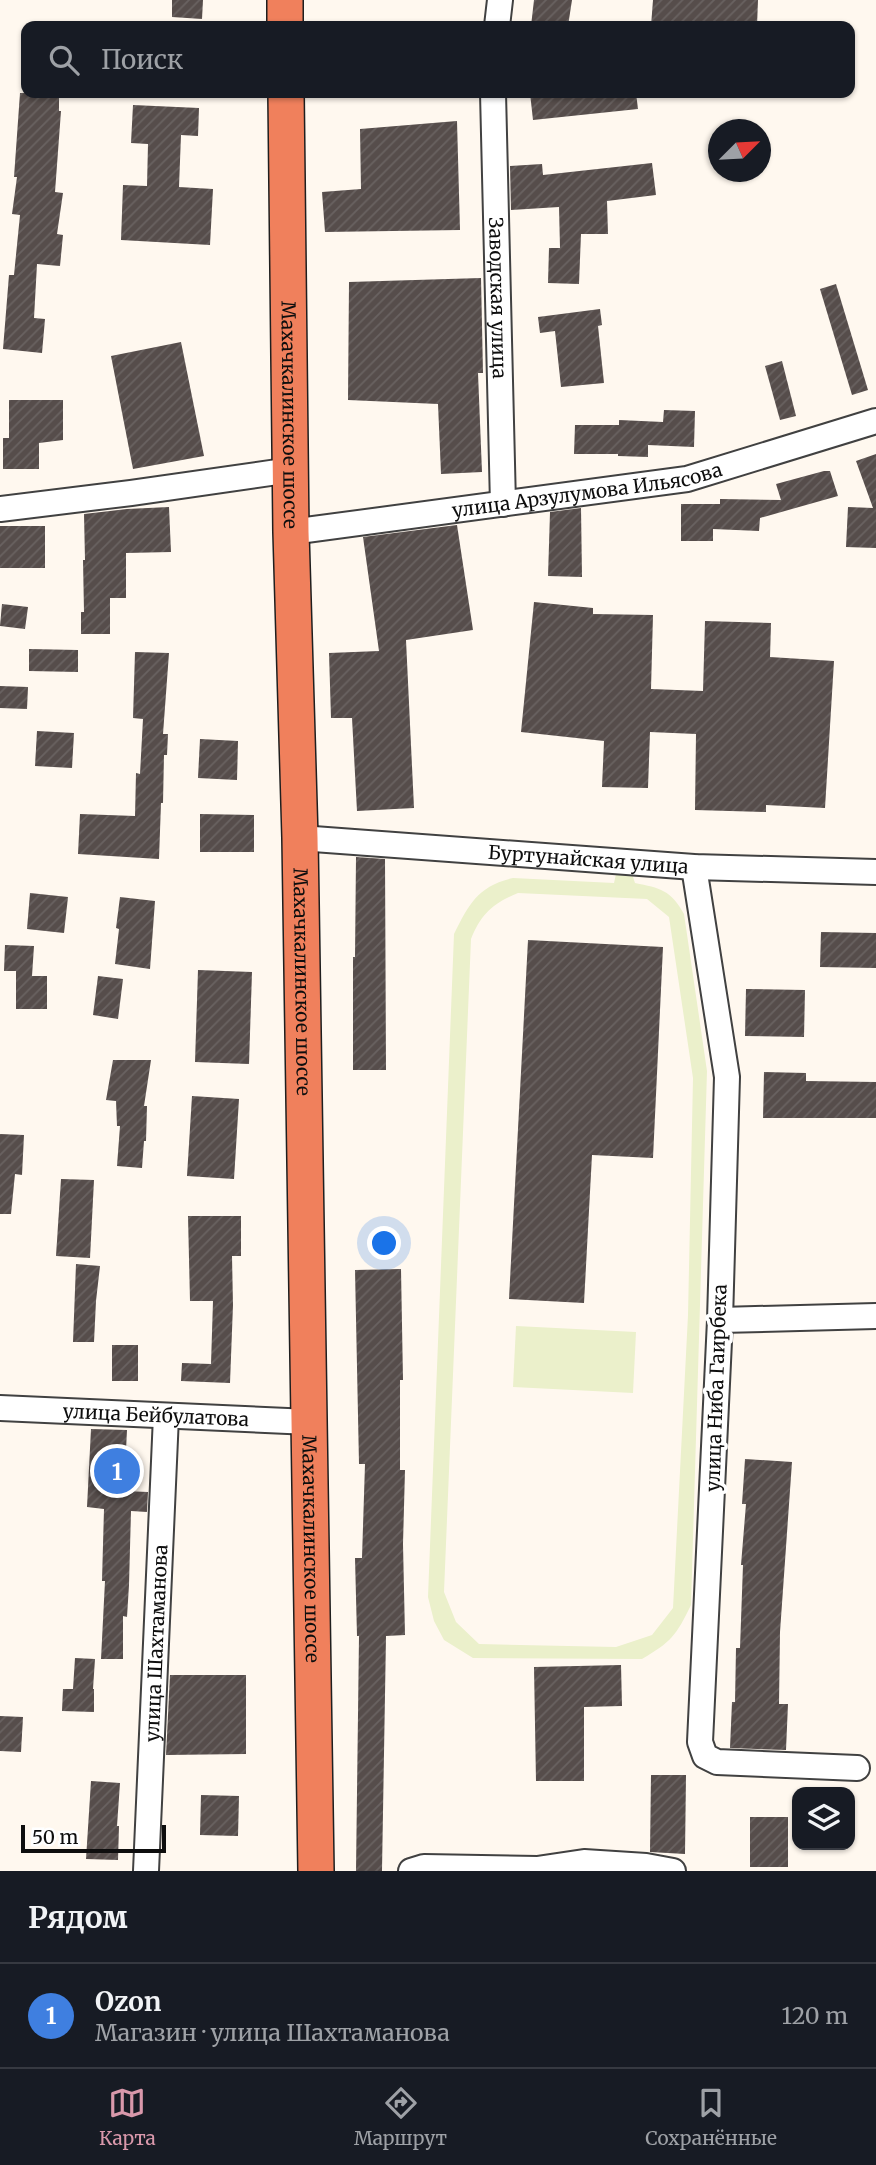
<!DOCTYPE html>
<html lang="ru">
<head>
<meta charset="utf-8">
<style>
  :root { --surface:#171b24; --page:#20242c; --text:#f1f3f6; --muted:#9ea1a6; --line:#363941; --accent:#d998ab }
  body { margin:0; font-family:Merriweather,serif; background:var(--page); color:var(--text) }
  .controls { position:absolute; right:21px; bottom:21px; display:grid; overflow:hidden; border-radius:14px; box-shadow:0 2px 5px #0004 }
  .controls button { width:63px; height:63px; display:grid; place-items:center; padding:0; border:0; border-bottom:2px solid var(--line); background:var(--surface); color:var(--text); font:35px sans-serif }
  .compass { position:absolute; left:708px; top:119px; width:63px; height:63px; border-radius:50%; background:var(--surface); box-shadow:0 2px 5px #0004; rotate:66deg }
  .scale { position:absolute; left:21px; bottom:18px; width:145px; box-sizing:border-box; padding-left:7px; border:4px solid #0e0e0e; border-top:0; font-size:19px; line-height:24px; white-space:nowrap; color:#0e0e0e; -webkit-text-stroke:5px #fff; paint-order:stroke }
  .you { position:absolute; left:385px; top:1244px; width:24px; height:24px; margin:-18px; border:5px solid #fff; border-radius:50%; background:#1a73e8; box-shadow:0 0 0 10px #1a73e833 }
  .badge { display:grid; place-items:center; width:46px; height:46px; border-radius:50%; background:var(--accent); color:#fff; font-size:23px; font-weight:700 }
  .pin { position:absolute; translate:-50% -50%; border:4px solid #fff; box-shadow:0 2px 7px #0006 }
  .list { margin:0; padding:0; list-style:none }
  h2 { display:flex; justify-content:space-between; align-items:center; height:91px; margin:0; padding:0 28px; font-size:30px }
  h2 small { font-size:23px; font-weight:400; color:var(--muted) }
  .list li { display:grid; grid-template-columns:46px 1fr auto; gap:21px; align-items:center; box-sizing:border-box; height:105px; padding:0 28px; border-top:2px solid var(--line) }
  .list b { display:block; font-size:26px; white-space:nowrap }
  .list p { margin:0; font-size:23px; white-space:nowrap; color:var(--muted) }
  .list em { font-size:23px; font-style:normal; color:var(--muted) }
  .icon { flex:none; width:38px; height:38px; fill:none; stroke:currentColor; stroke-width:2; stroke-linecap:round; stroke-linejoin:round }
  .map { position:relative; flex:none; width:876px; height:1871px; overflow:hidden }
  .search { position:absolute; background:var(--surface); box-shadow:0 2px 5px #0004; left:21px; right:21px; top:21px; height:77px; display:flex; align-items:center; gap:18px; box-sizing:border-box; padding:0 24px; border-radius:14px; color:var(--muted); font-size:26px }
  .sheet { height:196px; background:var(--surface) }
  nav { display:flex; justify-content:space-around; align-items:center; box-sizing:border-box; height:98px; border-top:2px solid var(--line); background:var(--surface); font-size:19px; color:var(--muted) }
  nav a { display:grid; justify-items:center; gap:4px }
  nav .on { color:var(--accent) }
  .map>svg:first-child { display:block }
</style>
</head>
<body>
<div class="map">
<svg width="876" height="1871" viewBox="0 0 876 1871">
  <defs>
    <pattern id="building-hatch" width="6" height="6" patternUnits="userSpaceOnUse" patternTransform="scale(1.75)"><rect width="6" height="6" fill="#564d4b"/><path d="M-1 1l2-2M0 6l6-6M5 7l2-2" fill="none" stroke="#696261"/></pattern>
  </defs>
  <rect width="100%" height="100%" fill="#fff8ef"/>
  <g fill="#ebf0cb" fill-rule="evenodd">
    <path d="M616,874h16l3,9c25,5 36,7 49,31l23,157 -16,534c-15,31 -20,37 -49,54l-169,-1 -29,-18 -10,-19 -6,-24 26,-663c15,-30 24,-48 59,-56l101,5zM518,893l129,6 22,18 24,161 -5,237 -15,293 -21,27 -36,12 -137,-3 -23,-22 -12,-30 27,-653c10,-25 22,-36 47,-46z"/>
    <polygon points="516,1326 636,1332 633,1393 513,1387"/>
  </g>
  <g fill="url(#building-hatch)">
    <polygon points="172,0 203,0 202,19 172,17"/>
    <polygon points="534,0 572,0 568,26 531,26"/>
    <polygon points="653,0 758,0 757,26 651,26"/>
    <polygon points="20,93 59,93 59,111 61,111 55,192 63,193 57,234 63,235 60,266 37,264 34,318 45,319 42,353 3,349 9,275 14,275 20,215 12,214 17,177 14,177"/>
    <polygon points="530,93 636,93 638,109 533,120"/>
    <polygon points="133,105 199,108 198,136 181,135 179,187 213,189 210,245 121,240 123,185 147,186 148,144 131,143"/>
    <polygon points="457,121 460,230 325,232 322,192 361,189 360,129"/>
    <polygon points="652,163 656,195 607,201 608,234 581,234 579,284 548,283 549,248 560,248 559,207 511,210 510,166 542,164 543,175"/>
    <polygon points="481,278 483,373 478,373 482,472 441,474 438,404 348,400 349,282"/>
    <polygon points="836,284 868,390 852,395 820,289"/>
    <polygon points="600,309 602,325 598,326 604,383 561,387 555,331 540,333 538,317"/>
    <polygon points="181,342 204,456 133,469 111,356"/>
    <polygon points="782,361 796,416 780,420 765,366"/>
    <polygon points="9,400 63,400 63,440 39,443 39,469 3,469 3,438 9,438"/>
    <polygon points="664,410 695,411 694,447 648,445 648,457 618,456 618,454 574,454 575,425 619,425 619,420 663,422"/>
    <polygon points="876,454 876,548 846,547 848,507 873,508 856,461"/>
    <polygon points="824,471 830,471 838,496 760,518 759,531 713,529 713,541 681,541 681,504 720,504 720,499 781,500 776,484"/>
    <polygon points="169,507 171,552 126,553 126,598 110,598 110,634 81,634 81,612 84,612 83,560 85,560 84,514 127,509"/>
    <polygon points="581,508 582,577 548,576 550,512"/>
    <polygon points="457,525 473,630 406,640 414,808 357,811 352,718 331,718 329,653 379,651 363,537"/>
    <rect x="0" y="526" width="45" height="42"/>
    <polygon points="534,602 593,608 593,614 653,615 651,689 703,691 705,621 771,623 770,657 834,661 825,808 766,805 766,812 695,810 696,734 650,732 648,788 602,787 604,741 521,732"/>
    <polygon points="2,604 28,607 25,629 0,626"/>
    <polygon points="29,649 78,650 78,672 29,671"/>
    <polygon points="135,652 169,653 163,734 168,734 167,755 164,755 163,803 161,803 159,859 78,854 80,814 135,816 136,773 140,774 143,719 133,718"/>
    <polygon points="0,686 28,687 27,709 0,708"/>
    <polygon points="37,731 74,733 72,768 35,766"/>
    <polygon points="200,739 238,741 237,780 198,778"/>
    <polygon points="200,814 254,815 254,852 200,852"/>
    <polygon points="356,857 385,859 386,1070 353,1070 353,957 355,957"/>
    <polygon points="30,893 68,897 64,933 27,929"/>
    <polygon points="120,897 155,901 150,969 115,964 119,929 116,928"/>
    <polygon points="821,932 876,933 876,968 820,967"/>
    <polygon points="528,940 663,947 653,1158 592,1155 584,1303 509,1299"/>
    <polygon points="5,945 34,946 32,976 47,976 47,1009 16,1009 16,971 4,971"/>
    <polygon points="198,970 252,972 249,1064 195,1062"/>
    <polygon points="98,976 123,979 118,1019 93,1015"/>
    <polygon points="746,989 805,990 804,1037 745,1036"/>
    <polygon points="113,1060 151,1060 144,1106 147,1106 146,1141 144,1141 142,1168 117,1166 120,1126 117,1126 116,1101 106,1100"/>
    <polygon points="764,1072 806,1073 806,1081 876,1082 876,1118 763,1118"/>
    <polygon points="192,1096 239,1099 234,1179 187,1176"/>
    <polygon points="0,1134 24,1135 22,1175 15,1174 11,1214 0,1214"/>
    <polygon points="61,1179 94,1180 90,1258 56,1256"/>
    <polygon points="188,1216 241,1216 241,1256 232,1256 233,1305 230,1383 181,1381 182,1363 211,1364 213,1301 190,1301"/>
    <polygon points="76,1264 100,1266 96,1301 94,1342 73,1342"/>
    <polygon points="401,1269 403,1380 400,1380 400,1470 405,1470 403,1544 405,1635 386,1636 382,1871 356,1871 359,1636 357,1636 355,1558 362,1558 365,1464 359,1464 355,1270"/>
    <rect x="112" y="1345" width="26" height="36"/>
    <polygon points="91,1429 127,1430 124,1491 148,1492 147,1512 131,1511 129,1585 127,1617 123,1616 123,1659 101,1659 105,1581 102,1581 104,1509 87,1507"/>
    <polygon points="745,1459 792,1462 780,1632 779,1704 788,1704 786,1750 730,1748 732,1702 735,1702 736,1648 740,1648 743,1565 741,1565 746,1504 742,1504"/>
    <polygon points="75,1658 95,1659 93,1689 94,1689 94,1712 62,1711 63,1689 73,1689"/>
    <polygon points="621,1665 622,1706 584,1707 584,1781 536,1781 534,1667"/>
    <polygon points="170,1675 246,1675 246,1754 166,1755"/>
    <polygon points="0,1716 23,1717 21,1752 0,1751"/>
    <polygon points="651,1775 686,1775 685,1854 650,1852"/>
    <polygon points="91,1781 120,1783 117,1826 119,1826 118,1860 86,1859"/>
    <polygon points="201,1795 239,1796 238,1836 200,1835"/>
    <rect x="750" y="1817" width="38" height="50"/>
  </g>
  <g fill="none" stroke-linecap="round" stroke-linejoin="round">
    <g stroke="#414141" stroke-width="28">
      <g id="minor">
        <polyline points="497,26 500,0"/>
        <path id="s1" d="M493,93l10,411"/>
        <polyline points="0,509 131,493 291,470"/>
        <path id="s2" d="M291,532l396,-53 189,-58"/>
        <path id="s3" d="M300,838l394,29 182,5"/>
        <polyline points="694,867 727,1077 720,1320 700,1742 705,1756 717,1762 857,1768"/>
        <polyline points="720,1320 876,1316"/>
        <path id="s4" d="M0,1408l310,14"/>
        <path id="s5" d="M146,1871l20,-455"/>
        <polyline points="411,1871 424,1867 537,1869 584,1862 646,1866 673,1871"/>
      </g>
    </g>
    <g stroke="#1f1f1f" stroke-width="38">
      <g id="highway">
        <polyline points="285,0 285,26"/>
        <path id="s6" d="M286,93l5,439 9,306 16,1033"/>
      </g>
    </g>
    <use href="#minor" stroke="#fff" stroke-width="24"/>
    <use href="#highway" stroke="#f0805c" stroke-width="35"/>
  </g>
  <g text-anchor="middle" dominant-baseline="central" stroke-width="7" stroke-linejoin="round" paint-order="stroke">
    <g font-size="19" fill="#0e0e0e" stroke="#fff">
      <text stroke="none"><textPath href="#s1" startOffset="205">Заводская улица</textPath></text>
      <text stroke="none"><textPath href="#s6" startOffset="322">Махачкалинское шоссе</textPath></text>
      <text stroke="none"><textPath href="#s2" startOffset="299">улица Арзулумова Ильясова</textPath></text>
      <text stroke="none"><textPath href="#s3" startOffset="289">Буртунайская улица</textPath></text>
      <text stroke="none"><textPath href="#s6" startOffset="889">Махачкалинское шоссе</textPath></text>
      <text transform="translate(716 1388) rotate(-88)">улица Ниба Гаирбека</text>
      <text stroke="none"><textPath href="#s4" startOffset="156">улица Бейбулатова</textPath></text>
      <text stroke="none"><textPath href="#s6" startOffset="1456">Махачкалинское шоссе</textPath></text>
      <text stroke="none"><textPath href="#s5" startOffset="228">улица Шахтаманова</textPath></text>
    </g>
  </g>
</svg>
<div class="controls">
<button><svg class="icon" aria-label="layers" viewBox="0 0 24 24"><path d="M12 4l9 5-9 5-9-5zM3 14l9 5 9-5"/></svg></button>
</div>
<svg class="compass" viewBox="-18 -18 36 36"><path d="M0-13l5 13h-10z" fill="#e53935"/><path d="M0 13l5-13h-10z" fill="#9ea1a6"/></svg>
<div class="scale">50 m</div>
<div class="you"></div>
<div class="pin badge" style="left:117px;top:1471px;background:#3f7fe0">1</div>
<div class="search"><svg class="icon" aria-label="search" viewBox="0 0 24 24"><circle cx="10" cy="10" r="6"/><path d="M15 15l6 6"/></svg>Поиск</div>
</div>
<section class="sheet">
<h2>Рядом<small></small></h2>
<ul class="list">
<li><span class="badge" style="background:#3f7fe0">1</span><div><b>Ozon</b><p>Магазин · улица Шахтаманова</p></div><em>120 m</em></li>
</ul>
</section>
<nav>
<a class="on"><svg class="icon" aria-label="map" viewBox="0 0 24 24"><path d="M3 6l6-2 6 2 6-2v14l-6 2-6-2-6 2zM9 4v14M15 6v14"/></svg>Карта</a>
<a><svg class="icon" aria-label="directions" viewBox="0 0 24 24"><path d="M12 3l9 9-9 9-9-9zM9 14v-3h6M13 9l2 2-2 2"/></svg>Маршрут</a>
<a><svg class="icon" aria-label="saved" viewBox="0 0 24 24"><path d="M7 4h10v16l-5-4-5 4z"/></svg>Сохранённые</a>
</nav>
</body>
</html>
